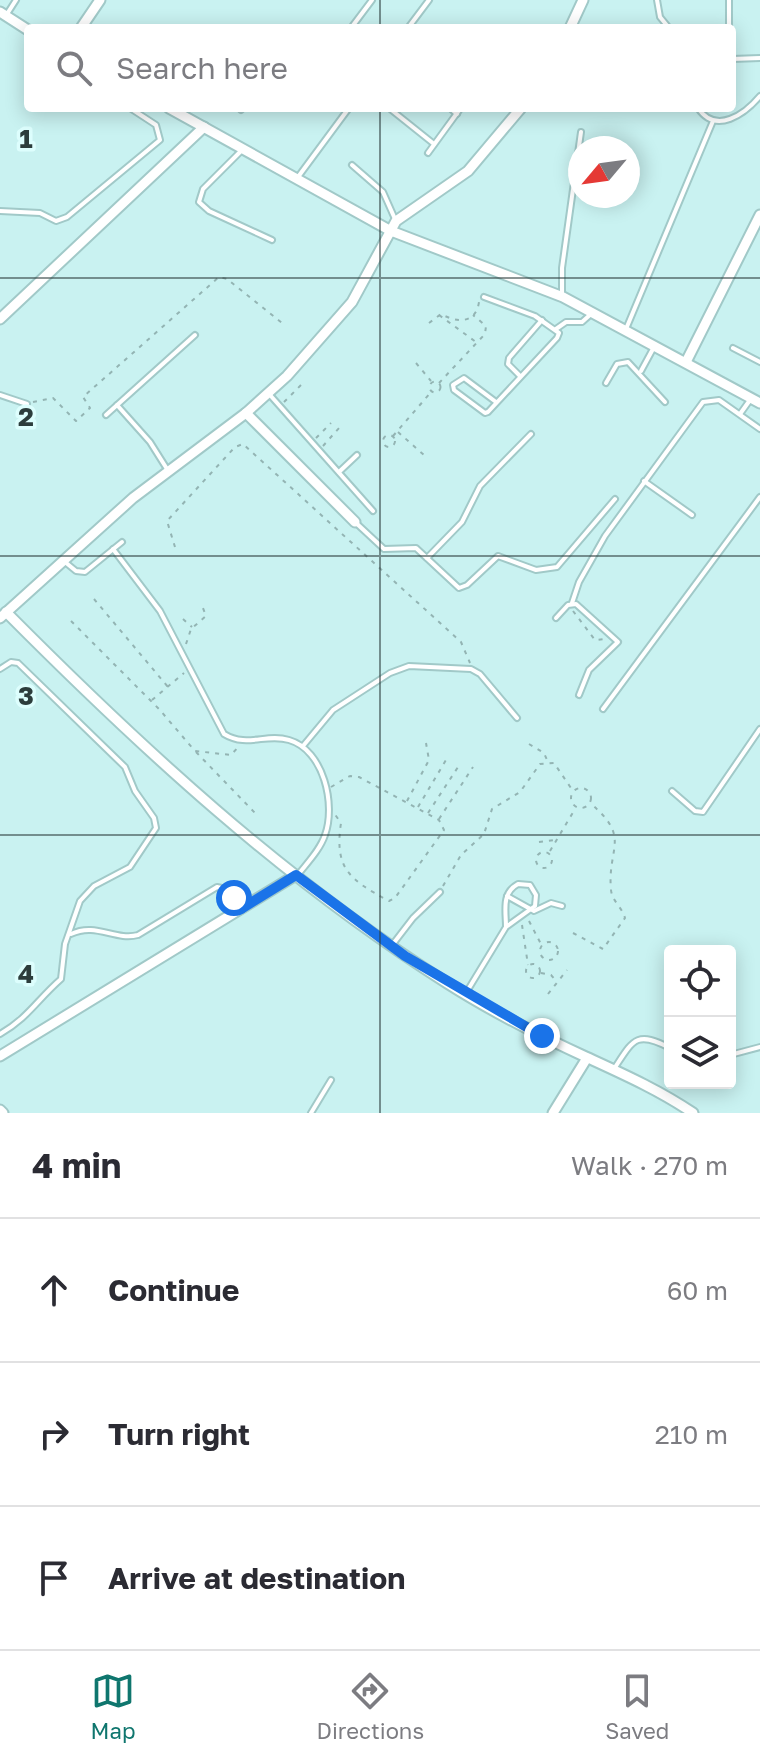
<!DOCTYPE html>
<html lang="en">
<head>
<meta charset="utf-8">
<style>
  :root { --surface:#fff; --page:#f2f2f3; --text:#2b2b33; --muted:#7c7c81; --line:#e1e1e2; --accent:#0f766e }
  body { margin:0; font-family:"Golos Text",sans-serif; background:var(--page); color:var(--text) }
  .controls { position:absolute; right:24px; bottom:24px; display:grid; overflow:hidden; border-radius:8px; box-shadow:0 4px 20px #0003 }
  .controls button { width:72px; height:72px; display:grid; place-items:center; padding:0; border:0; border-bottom:2px solid var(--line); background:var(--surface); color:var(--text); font:40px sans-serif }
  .compass { position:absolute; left:568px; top:136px; width:72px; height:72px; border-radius:50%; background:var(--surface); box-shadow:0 4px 20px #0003; rotate:241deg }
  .stop { position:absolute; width:24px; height:24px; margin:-18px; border:6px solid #1a73e8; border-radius:50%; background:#fff }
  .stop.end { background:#1a73e8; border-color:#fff; box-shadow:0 2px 8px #0008 }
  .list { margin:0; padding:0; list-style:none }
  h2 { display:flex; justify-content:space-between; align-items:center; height:104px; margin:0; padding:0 32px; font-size:34px }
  h2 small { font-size:26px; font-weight:400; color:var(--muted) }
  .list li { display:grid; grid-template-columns:52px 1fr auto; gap:24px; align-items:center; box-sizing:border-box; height:144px; padding:0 32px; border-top:2px solid var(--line) }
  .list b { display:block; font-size:30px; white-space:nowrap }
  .list em { font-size:26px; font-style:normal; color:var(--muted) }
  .icon { flex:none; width:44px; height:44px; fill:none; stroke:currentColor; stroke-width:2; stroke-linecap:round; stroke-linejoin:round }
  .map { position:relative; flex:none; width:760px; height:1113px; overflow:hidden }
  .search { position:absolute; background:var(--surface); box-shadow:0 4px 20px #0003; left:24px; right:24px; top:24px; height:88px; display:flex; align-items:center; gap:20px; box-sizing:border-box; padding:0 28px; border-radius:8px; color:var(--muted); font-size:30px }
  .sheet { height:536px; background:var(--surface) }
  nav { display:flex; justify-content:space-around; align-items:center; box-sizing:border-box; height:112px; border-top:2px solid var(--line); background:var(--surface); font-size:22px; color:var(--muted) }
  nav a { display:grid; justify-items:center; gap:4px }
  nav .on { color:var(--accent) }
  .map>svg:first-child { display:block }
</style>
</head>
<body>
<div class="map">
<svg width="760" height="1113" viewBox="0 0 760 1113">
  <rect width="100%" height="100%" fill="#c9f2f1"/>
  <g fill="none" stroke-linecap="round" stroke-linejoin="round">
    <g stroke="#a1c9c8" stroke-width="8">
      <g id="lane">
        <polyline points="657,0 660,17 669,28"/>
        <polyline points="7,14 16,0"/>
        <polyline points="351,28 372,0"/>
        <polyline points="408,28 429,0"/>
        <polyline points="729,28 729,0"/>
        <polyline points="732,59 760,58"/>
        <polyline points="389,108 434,144"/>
        <polyline points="450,108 457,114"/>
        <path d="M698,108c18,27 47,6 62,-12"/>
        <polyline points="241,110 243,108"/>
        <polyline points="242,150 203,189 199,202 209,211 272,240"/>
        <polyline points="428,153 460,109"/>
        <polyline points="352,165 383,192 395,219"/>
        <polyline points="298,177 349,108"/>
        <polyline points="0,211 40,213 56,221 67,217 160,140 156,125 130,108"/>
        <polyline points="562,295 562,268 581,132"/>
        <polyline points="484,297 535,316 559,333 557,338 488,412 485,413 454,390 453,385 464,378 496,402"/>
        <polyline points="556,329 566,322 582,322 591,314"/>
        <polyline points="626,329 713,121"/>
        <polyline points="733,348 760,362"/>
        <polyline points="641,371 654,347"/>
        <polyline points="520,376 508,364 509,358 542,320"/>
        <polyline points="606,383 617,364 628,362 665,402"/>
        <polyline points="0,395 27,404"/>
        <polyline points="270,395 373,511"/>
        <polyline points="117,405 150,442 167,469"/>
        <polyline points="740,414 750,400"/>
        <polyline points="106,415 195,335"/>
        <polyline points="339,472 357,455"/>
        <polyline points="644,481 692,515"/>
        <polyline points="355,522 384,549 416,548 459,588 467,585 498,556 536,570 557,567 615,499"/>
        <path d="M113,549l47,62 64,123c23,14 42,-1 65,6 35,10 47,65 36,95 -5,15 -18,28 -28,41"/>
        <polyline points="427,558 462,522 480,486 531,434"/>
        <polyline points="65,562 76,571 85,572 122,542"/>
        <polyline points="572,603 579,582 605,536 703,402 719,400 760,429"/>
        <polyline points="556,618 568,605 576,604 618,642 589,670 579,695"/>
        <path d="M0,669l11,-7 7,1 107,104 10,24 19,27 2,10 -26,39 -36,19 -14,15 -15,43 -4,35c-24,21 -33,39 -61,55"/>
        <polyline points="603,709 760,497"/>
        <polyline points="303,746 333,710 390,673 409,666 471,669 480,674 517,718"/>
        <polyline points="672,791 695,811 703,812 760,729"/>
        <polyline points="507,896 534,911 551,903 562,906"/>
        <path d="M71,934c25,-12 44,7 67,1l79,-48 9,2 14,19"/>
        <polyline points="393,944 413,918 440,892"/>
        <path d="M466,993l40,-66 29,-21 1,-11 -6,-10 -12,-1c-17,9 -12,27 -12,43"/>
        <polyline points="730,1055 760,1047"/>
        <path d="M614,1069c19,-29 22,-39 56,-21"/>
        <polyline points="311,1113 331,1080"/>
      </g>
    </g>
    <g stroke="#a1c9c8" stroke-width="13">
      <g id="street">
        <polyline points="0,12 28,30"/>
        <polyline points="81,28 100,0"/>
        <polyline points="570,28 583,0"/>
        <polyline points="169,108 391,231 563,297 760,403"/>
        <polyline points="0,319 204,127"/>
        <polyline points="686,362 760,215"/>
        <polyline points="246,413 355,522"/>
        <path d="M6,612c135,136 278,268 441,371 44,28 91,52 139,74 37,17 73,33 107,56"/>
        <polyline points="0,618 133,498 246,413 287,376 352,302 396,221 468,171 521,108"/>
        <polyline points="0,1056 296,875"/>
        <polyline points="0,1110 3,1113"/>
        <polyline points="553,1113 587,1058"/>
      </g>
    </g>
    <g stroke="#93b4b3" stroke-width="2" stroke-dasharray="4 6" stroke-linecap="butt">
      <polyline points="439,315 476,342"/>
      <path d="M429,323l12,-9c16,9 35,10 38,-12"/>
      <polyline points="416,363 431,381"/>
      <circle cx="435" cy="387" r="5.5"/>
      <polyline points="439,383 485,334 486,326 473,315"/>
      <polyline points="33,402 53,398 76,421 90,408 83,397 219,277 227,279 282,323"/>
      <polyline points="284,402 302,384"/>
      <polyline points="398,432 424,455"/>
      <circle cx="389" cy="441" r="6"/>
      <polyline points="393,436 432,391"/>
      <polyline points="316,438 331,423"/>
      <polyline points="323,446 339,428"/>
      <polyline points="175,547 167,521 235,447 243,444 461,642 470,663"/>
      <polyline points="94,599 168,687"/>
      <polyline points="573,611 595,640 605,639"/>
      <polyline points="183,619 192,627"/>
      <polyline points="71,621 159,709 195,751 231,755 240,745"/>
      <polyline points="186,644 191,629 206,616 201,603"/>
      <polyline points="152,700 184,673"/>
      <polyline points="529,744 544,753 547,760"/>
      <polyline points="196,752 256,814"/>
      <path d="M331,787l19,-11 9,1 80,43 5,10 -49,68 -6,3c-39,-21 -55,-32 -48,-78l-7,-10"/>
      <circle cx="581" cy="798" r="10"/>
      <polyline points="407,801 429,760 426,743"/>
      <polyline points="418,807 446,760"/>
      <polyline points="428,813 460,764"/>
      <polyline points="439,819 473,767"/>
      <polyline points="539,842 555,840"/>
      <polyline points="550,851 575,809"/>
      <circle cx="544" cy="860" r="8"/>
      <polyline points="443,886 461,855 484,834 492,809 520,792 540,764 554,763 573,791"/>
      <polyline points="529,921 542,946"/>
      <polyline points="522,925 528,965"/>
      <path d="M573,933l30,16 22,-31c-3,-11 -13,-17 -14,-28 -4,-43 21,-52 -21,-87"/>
      <circle cx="549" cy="951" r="9"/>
      <circle cx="533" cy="971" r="7"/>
      <polyline points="541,973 551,975 557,982"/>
      <polyline points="548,994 567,970"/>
    </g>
    <use href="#lane" stroke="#fff" stroke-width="4"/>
    <use href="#street" stroke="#fff" stroke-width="9"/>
  </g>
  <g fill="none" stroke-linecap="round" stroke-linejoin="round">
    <polyline stroke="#1a73e8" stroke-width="10" points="234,898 241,909 296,875 405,956 542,1036"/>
  </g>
  <path fill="none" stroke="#2c3d3c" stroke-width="2" stroke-opacity="0.55" d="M380,0v28M380,108v1005M0,278h760M0,556h760M0,835h760"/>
  <g font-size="26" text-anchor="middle" font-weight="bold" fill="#2c3d3c" stroke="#ddfefd" stroke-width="7" stroke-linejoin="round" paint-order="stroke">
    <text x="26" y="148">1</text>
    <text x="26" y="426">2</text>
    <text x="26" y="705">3</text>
    <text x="26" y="983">4</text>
  </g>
</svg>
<div class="controls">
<button><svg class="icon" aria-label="locate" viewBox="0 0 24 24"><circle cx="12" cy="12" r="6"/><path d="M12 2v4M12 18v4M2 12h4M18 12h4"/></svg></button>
<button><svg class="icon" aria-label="layers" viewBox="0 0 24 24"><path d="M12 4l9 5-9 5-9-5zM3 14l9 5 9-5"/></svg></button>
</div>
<svg class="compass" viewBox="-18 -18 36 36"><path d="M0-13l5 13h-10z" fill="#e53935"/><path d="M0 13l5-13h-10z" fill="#7c7c81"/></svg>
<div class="stop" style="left:234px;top:898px"></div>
<div class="stop end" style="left:542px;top:1036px"></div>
<div class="search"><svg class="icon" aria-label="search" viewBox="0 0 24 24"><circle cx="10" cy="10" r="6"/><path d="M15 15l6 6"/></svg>Search here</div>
</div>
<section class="sheet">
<h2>4 min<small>Walk · 270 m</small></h2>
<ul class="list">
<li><svg class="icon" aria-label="ahead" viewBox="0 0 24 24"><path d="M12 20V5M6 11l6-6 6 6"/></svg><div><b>Continue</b></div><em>60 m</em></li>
<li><svg class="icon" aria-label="right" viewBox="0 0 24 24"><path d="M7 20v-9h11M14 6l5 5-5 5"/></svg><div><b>Turn right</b></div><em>210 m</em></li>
<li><svg class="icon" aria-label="arrive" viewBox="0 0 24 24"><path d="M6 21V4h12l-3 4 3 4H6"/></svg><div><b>Arrive at destination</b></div></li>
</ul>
</section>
<nav>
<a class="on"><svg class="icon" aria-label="map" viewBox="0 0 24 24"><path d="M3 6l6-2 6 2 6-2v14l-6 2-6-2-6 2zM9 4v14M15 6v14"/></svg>Map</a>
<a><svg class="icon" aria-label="directions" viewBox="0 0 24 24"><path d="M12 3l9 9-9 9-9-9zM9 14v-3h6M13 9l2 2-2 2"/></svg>Directions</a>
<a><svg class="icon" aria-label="saved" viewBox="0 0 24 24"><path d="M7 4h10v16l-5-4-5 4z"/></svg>Saved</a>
</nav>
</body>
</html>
